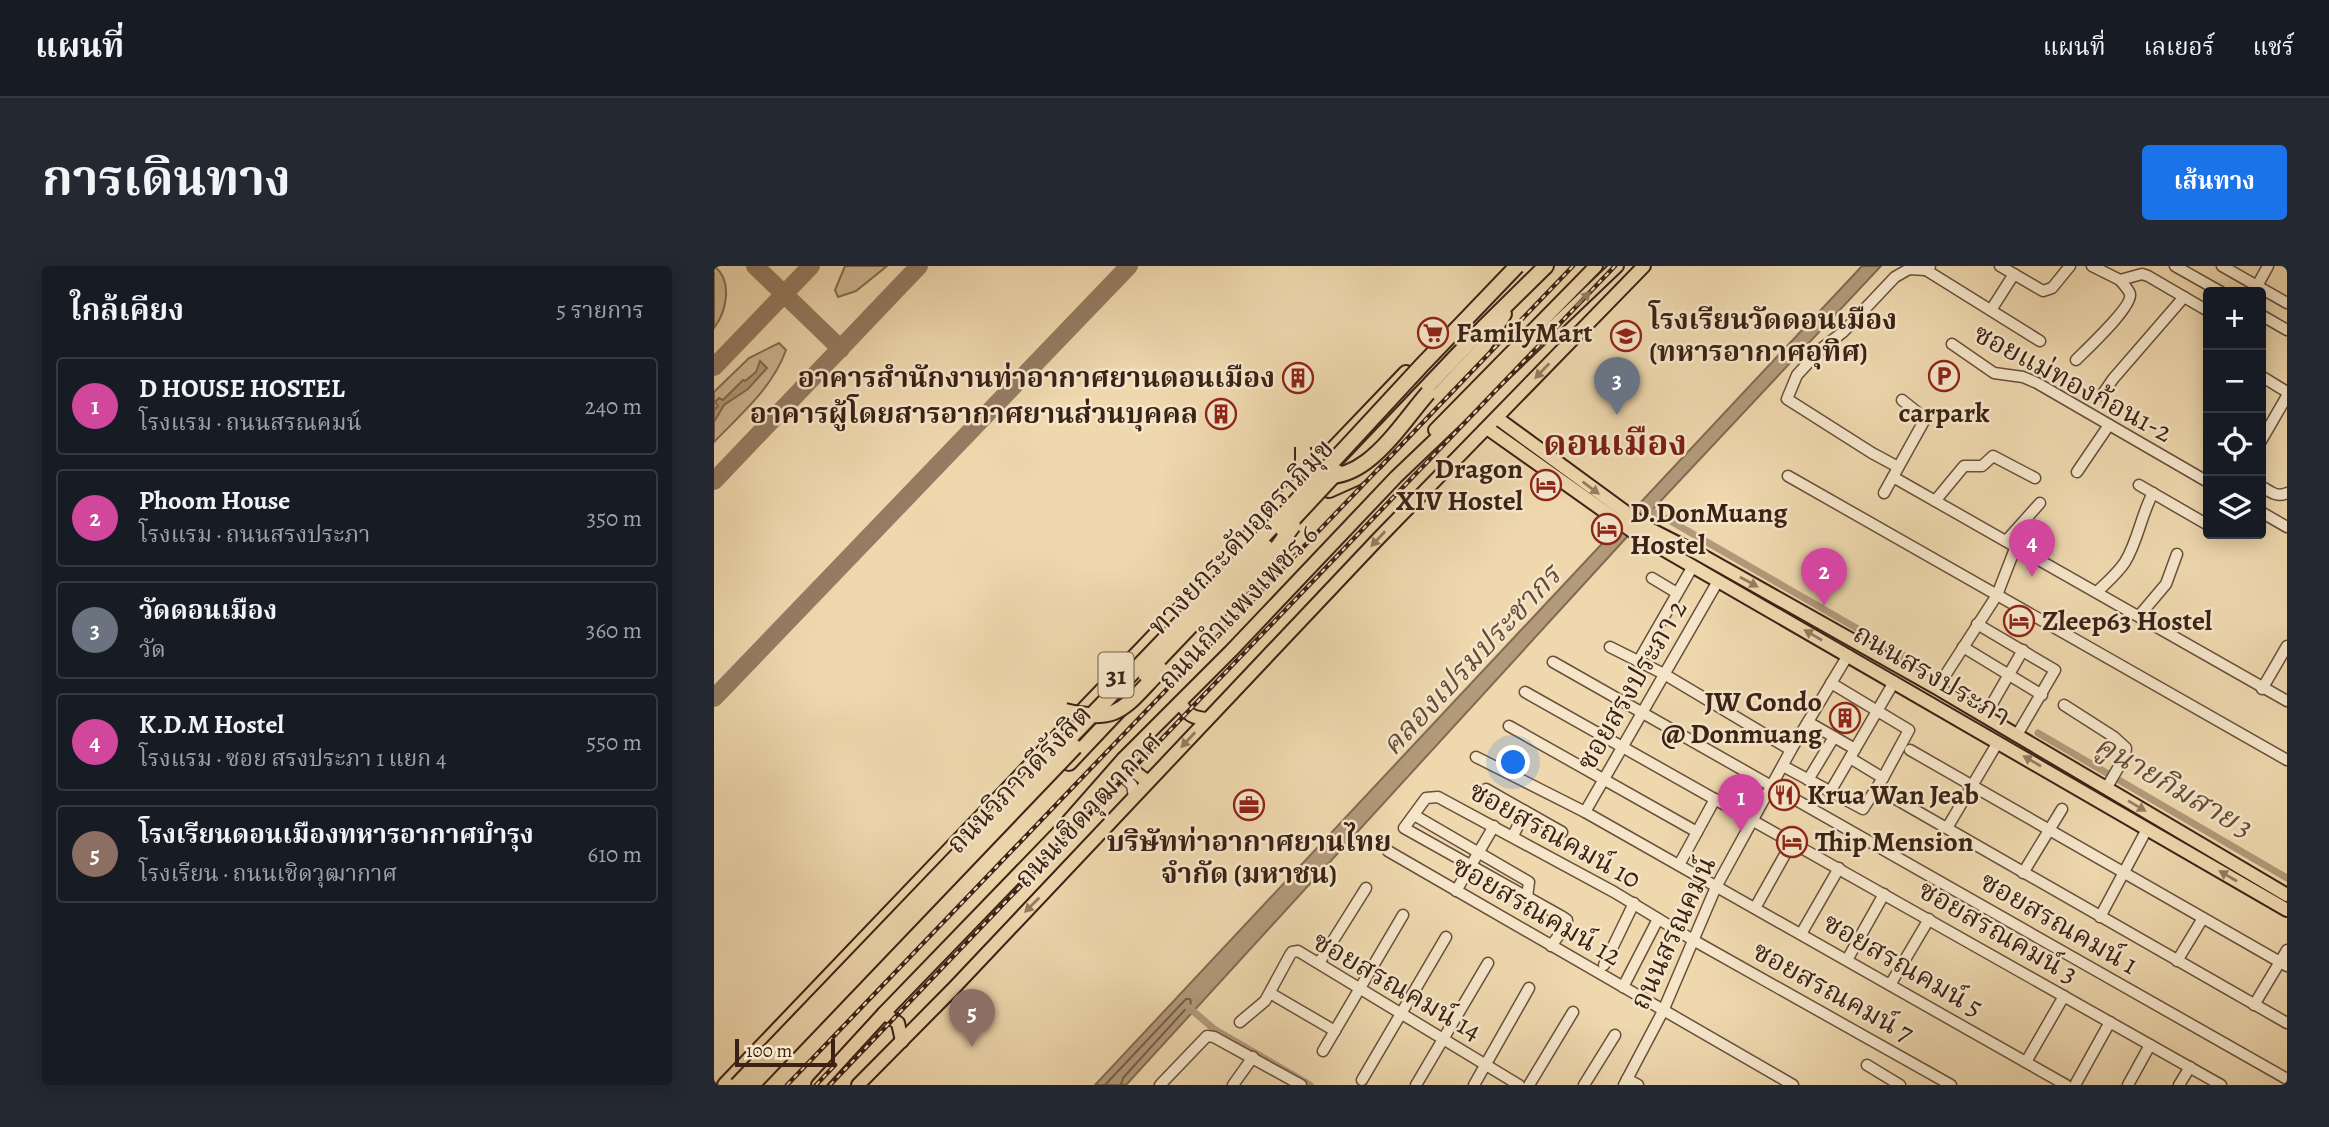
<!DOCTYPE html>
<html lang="th">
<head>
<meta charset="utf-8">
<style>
  :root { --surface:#171b24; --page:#242831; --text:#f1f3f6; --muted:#9ea1a6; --line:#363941; --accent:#1a73e8 }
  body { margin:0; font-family:Alegreya,"Noto Serif Thai",serif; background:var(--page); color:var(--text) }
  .controls { position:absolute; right:21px; top:21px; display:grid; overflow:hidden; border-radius:7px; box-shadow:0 4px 18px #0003 }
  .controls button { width:63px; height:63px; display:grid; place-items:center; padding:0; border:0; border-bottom:2px solid var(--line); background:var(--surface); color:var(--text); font:35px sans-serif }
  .scale { position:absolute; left:21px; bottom:18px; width:100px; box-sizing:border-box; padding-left:7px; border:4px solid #3b2115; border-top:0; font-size:19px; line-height:24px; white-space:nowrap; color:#3b2115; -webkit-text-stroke:5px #f5e6ca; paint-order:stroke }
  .you { position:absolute; left:800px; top:497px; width:24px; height:24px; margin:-18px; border:5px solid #fff; border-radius:50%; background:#1a73e8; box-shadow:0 0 0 10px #1a73e833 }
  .badge { display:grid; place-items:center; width:46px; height:46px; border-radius:50%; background:var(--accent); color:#fff; font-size:23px; font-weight:700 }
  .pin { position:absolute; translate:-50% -58px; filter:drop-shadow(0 2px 4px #0008) }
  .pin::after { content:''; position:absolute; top:37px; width:24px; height:21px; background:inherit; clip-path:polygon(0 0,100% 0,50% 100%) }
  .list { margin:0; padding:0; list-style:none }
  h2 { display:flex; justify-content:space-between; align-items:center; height:91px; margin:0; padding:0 28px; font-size:30px }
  h2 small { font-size:23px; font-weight:400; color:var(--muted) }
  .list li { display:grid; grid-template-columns:46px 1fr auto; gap:21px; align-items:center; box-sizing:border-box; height:98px; margin:0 14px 14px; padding:0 14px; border:2px solid var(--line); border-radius:7px }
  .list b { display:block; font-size:26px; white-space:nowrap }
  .list p { margin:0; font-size:23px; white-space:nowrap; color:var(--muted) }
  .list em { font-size:23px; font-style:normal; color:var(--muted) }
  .icon { flex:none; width:38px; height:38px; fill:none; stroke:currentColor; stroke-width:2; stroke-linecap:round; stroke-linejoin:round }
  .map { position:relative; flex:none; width:1573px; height:819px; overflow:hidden; border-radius:7px }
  header { display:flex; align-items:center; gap:42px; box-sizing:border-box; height:98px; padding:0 35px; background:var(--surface); border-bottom:2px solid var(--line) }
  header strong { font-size:33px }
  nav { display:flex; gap:38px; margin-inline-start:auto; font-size:24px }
  .intro { display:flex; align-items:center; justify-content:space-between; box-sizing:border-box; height:168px; padding:0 42px }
  h1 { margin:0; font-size:49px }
  .button { padding:18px 32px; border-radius:7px; background:var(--accent); color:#fff; font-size:24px; font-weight:700 }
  main { display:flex; gap:42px; padding:0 42px }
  aside { flex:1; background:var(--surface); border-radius:7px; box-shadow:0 4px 18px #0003 }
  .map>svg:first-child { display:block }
</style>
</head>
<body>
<header>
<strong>แผนที่</strong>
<nav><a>แผนที่</a><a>เลเยอร์</a><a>แชร์</a></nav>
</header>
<div class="intro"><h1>การเดินทาง</h1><a class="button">เส้นทาง</a></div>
<main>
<aside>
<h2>ใกล้เคียง<small>5 รายการ</small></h2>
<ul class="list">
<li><span class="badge" style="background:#d1479c">1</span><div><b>D HOUSE HOSTEL</b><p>โรงแรม · ถนนสรณคมน์</p></div><em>240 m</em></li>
<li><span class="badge" style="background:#d1479c">2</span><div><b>Phoom House</b><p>โรงแรม · ถนนสรงประภา</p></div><em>350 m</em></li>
<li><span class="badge" style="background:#6b7280">3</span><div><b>วัดดอนเมือง</b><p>วัด</p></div><em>360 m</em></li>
<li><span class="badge" style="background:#d1479c">4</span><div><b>K.D.M Hostel</b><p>โรงแรม · ซอย สรงประภา 1 แยก 4</p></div><em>550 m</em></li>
<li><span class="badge" style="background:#8d6e63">5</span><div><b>โรงเรียนดอนเมืองทหารอากาศบำรุง</b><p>โรงเรียน · ถนนเชิดวุฒากาศ</p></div><em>610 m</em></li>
</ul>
</aside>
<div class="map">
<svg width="1573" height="819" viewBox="0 0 1573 819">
  <rect width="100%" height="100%" fill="#efd8ae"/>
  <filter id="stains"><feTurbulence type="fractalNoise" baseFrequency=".00286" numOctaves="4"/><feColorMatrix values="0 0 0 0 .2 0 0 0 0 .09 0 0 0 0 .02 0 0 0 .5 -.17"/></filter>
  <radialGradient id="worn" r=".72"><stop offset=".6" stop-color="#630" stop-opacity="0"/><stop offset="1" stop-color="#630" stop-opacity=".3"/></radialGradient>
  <g fill="#d0b994" stroke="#866d54" stroke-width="2">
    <path d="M0,0c19,14 13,45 0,62z"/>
    <polygon points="131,0 173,0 142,25 124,31 121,24"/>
    <path d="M65,77l7,7c-13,37 -45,64 -72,92v-50l35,-34z"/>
  </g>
  <g fill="#b29a7a" stroke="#826a52" stroke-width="2">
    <polygon points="1148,0 1167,0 912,272 412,819 381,819"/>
    <polygon points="46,95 53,102 34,123 10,139 0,156 0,144 4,140 1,136 5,132 9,134 29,114 31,115 42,106"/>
  </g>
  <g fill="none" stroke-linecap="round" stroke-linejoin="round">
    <polyline stroke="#765e48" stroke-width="2" points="391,819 472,733 476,733 477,737 409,812 407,819"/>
    <g stroke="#b29a7a" stroke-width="7">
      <polyline points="930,242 953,253 1203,397"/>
      <polyline points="1324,467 1573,612"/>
      <polyline points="473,740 500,763 596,819"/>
    </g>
    <g stroke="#957c62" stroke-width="18">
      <polyline points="41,0 127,83"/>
      <polyline points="0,101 97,0"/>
      <polyline points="0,215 205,0"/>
      <polyline points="0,432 415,0"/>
    </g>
    <g stroke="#684f3b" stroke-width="13">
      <g id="minor">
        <polyline points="1286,0 1329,25 1338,22 1356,0"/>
        <polyline points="1378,0 1406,14 1428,8 1434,10 1494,45"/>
        <polyline points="1461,0 1507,26"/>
        <polyline points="1508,0 1573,37"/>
        <polyline points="1212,4 1326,75"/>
        <polyline points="1543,20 1554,0"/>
        <polyline points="1277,44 1300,8"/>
        <polyline points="1547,49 1573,64"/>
        <polyline points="1238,78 1280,107 1309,111 1323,117 1494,216"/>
        <path d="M1362,94c10,-10 57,-54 54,-66 -1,-4 -7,-10 -10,-14"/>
        <polyline points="1547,110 1573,126"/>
        <polyline points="1388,129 1399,113 1470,31"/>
        <polyline points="1547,175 1573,130"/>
        <polyline points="1184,201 1158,187 1073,133 1083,109 1107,83 1129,66 1181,11 1195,3 1212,4 1216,0"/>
        <polyline points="1363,206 1395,159"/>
        <polyline points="1074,210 1573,494"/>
        <polyline points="1179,211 1573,435"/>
        <polyline points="1425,219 1494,259"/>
        <path d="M1547,220c8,5 16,12 26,7"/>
        <polyline points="1170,227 1210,155 1208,150 1188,134"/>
        <polyline points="1221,235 1250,200 1268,200 1279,190 1321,212"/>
        <polyline points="1547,246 1573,261"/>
        <polyline points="1292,275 1326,237"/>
        <polyline points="938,312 963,327"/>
        <path d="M1383,326c9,-9 21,-19 28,-30 13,-21 16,-47 28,-69"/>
        <polyline points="1425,350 1452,318 1463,288"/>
        <polyline points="1263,358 1341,404 1303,469"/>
        <polyline points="896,381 950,408 1077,484"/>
        <polyline points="1249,381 1328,429"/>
        <polyline points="839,396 1573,813"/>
        <polyline points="924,396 979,300"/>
        <polyline points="1223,422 1283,329 1302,280"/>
        <polyline points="1548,423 1573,380"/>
        <polyline points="811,426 1507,819"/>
        <polyline points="1350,439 1400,471 1412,482 1411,490 1393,521"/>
        <polyline points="1271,450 1309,384"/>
        <polyline points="1094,456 1141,483"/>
        <polyline points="795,460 983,566"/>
        <polyline points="1196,484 1573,700"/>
        <polyline points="762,491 871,546 1352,819"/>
        <polyline points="1136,492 1169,512"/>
        <polyline points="1069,500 1149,543 1169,512 1195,464 1117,417"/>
        <polyline points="401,504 418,519 420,531"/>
        <polyline points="1094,514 1120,471"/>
        <polyline points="772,523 848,566"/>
        <polyline points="1116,526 1180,416"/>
        <polyline points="1173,528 1573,757"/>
        <polyline points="871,546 1004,315"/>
        <polyline points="700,549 810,613 815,616 813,631"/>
        <polyline points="1233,562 1284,476"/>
        <polyline points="799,570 811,545"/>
        <polyline points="674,585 1079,819"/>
        <polyline points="965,599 1001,533"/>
        <polyline points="1309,607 1348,543"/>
        <polyline points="742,625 780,560"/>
        <polyline points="1041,642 1078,576"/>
        <polyline points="1386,651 1433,563"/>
        <polyline points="1087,668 1125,602"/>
        <polyline points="837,680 853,658 853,654 847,650 690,562 712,532 724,531 900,626 979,674 1237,819"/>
        <polyline points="1133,694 1170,628"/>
        <polyline points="1463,695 1489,652"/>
        <polyline points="605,697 652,622"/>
        <polyline points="890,699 920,637"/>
        <polyline points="1176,719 1215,653"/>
        <polyline points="909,721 944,653"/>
        <polyline points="556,727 621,765"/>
        <polyline points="1540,739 1573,684"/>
        <polyline points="526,756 551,735 576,689 578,686 584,685 805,819"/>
        <polyline points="609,785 689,649"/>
        <polyline points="1312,796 1350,730"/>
        <polyline points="1153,799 1186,819"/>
        <polyline points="913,813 924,819"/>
        <polyline points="648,814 732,671"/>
        <polyline points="446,819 493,770 500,771 587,819"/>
        <polyline points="519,819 539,791"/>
        <polyline points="702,819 774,697"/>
        <polyline points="760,819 815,722"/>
        <polyline points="815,819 859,746"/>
        <polyline points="870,819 901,769"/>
        <polyline points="910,819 949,745 1002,621 1077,484 1134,389"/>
        <polyline points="1361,819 1396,756"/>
        <polyline points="1414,819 1436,779"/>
        <polyline points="1465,819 1476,801"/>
      </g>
    </g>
    <g stroke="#3b2115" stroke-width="16">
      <g id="major">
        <polyline points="783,152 932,261 987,289 1223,422 1573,629"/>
        <polyline points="773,162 921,267 1573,644"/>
        <polyline points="721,164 882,0"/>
        <path d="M466,436c7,13 13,16 27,17"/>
        <polyline points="409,493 417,503 434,516"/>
        <polyline points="170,747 184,757 188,775"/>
        <polyline points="104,819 170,747 343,568 409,493 517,385 682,211 903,0"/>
        <polyline points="144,819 238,724 665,272 930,0"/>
      </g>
    </g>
    <g stroke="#3b2115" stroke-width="18">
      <g id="highway">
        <polyline points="635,203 770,61 832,0"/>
        <polyline points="615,224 642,212 661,197 767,84 790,48"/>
        <polyline points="355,497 406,443"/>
        <polyline points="11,819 692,107"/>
      </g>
    </g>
    <use href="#minor" stroke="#f5e6ca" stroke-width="10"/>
    <use href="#major" stroke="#efd8ae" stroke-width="12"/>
    <use href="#highway" stroke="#efd8ae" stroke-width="14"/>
    <g stroke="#3b2115" stroke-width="4.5">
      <g id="rail">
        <polyline points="73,819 859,0"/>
        <polyline points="102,819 121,799"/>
        <polyline points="116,819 901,0"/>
      </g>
    </g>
    <use href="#rail" stroke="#f5e6ca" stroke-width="2" stroke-dasharray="5" stroke-linecap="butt"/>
    <g stroke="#3b2115" stroke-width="18" stroke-linecap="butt">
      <g id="highway-bridge">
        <path d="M589,181v15l7,11c52,18 88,-46 118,-80"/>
        <polyline points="569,264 623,206"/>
        <polyline points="493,357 550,299 579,260"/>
        <polyline points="431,408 552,281"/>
        <path d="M351,445c55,14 61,-6 96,-41"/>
        <polyline points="23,819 561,258 708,99 803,0"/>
        <polyline points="38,819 361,481"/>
      </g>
    </g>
    <use href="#highway-bridge" stroke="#efd8ae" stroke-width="14"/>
  </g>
  <defs><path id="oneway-solid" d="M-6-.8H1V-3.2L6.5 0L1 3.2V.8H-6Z" transform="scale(1.75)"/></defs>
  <g fill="#957c62">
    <use href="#oneway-solid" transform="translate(869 33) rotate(-44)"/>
    <use href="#oneway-solid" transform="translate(828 105) rotate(134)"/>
    <use href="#oneway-solid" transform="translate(877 222) rotate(37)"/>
    <use href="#oneway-solid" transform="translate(664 273) rotate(133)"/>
    <use href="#oneway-solid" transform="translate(1035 316) rotate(29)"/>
    <use href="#oneway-solid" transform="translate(1099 369) rotate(-150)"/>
    <use href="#oneway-solid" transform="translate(474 474) rotate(133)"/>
    <use href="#oneway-solid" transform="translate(1318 495) rotate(-150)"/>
    <use href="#oneway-solid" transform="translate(1423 540) rotate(31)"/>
    <use href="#oneway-solid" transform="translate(1514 610) rotate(-150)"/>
    <use href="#oneway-solid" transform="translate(318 639) rotate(135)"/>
  </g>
  <defs>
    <g id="supermarket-ring" transform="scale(1.575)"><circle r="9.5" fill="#f5e6ca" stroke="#8f2418" stroke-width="1.5"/><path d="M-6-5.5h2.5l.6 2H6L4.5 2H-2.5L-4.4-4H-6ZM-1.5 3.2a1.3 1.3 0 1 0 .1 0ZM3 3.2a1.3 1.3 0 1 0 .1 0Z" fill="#8f2418"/></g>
    <g id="school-ring" transform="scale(1.575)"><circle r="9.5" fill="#f5e6ca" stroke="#8f2418" stroke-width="1.5"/><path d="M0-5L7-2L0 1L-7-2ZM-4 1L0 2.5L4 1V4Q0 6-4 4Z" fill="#8f2418"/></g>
    <g id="parking-ring" transform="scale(1.575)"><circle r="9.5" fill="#f5e6ca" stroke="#8f2418" stroke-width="1.5"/><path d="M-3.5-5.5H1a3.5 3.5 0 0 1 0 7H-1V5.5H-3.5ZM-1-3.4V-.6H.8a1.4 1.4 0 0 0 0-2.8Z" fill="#8f2418"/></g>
    <g id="building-ring" transform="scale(1.575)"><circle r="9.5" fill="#f5e6ca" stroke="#8f2418" stroke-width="1.5"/><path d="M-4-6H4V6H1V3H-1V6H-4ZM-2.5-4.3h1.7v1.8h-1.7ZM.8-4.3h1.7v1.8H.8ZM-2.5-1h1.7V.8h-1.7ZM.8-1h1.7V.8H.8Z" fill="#8f2418"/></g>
    <g id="hotel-ring" transform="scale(1.575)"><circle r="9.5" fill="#f5e6ca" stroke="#8f2418" stroke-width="1.5"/><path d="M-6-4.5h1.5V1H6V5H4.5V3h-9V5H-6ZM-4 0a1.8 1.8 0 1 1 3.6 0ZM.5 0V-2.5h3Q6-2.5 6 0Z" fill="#8f2418"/></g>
    <g id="restaurant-ring" transform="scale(1.575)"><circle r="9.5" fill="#f5e6ca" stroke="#8f2418" stroke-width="1.5"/><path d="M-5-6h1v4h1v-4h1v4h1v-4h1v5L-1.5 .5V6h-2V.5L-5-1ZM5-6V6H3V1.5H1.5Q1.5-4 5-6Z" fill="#8f2418"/></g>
    <g id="office-ring" transform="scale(1.575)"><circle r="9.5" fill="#f5e6ca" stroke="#8f2418" stroke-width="1.5"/><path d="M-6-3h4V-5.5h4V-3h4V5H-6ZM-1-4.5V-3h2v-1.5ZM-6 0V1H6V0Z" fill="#8f2418"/></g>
  </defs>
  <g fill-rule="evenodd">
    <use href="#supermarket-ring" x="719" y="67"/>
    <use href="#school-ring" x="912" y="70"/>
    <use href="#parking-ring" x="1230" y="110"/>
    <use href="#building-ring" x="584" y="112"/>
    <use href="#building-ring" x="507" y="148"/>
    <use href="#hotel-ring" x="832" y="219"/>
    <use href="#hotel-ring" x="893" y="263"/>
    <use href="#hotel-ring" x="1305" y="355"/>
    <use href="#building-ring" x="1131" y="452"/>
    <use href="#restaurant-ring" x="1070" y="529"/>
    <use href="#office-ring" x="535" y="539"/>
    <use href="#hotel-ring" x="1078" y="576"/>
  </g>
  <g text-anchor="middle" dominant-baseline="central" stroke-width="5" stroke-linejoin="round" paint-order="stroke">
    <rect fill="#f5e6ca" stroke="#735c4b" stroke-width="2" x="384.5" y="386.5" width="35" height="45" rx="5"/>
    <g font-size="26" font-weight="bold" fill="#3b2115">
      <text x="402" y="409">31</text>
    </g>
    <g font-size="28" font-weight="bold" fill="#3b2115" stroke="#f5e6ca" text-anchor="start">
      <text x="935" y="54">โรงเรียนวัดดอนเมือง<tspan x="935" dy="32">(ทหารอากาศอุทิศ)</tspan></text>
      <text x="742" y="67">FamilyMart</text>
      <text x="561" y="112" text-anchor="end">อาคารสำนักงานท่าอากาศยานดอนเมือง</text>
      <text x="1230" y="147" text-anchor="middle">carpark</text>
      <text x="484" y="148" text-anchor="end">อาคารผู้โดยสารอากาศยานส่วนบุคคล</text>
      <text x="809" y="203" text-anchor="end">Dragon<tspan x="809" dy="32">XIV Hostel</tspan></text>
      <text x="916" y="247">D.DonMuang<tspan x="916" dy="32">Hostel</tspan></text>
      <text x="1328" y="355">Zleep63 Hostel</text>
      <text x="1108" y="436" text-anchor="end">JW Condo<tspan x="1108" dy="32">@ Donmuang</tspan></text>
      <text x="1093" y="529">Krua Wan Jeab</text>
      <text x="535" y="576" text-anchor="middle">บริษัทท่าอากาศยานไทย<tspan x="535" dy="32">จำกัด (มหาชน)</tspan></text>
      <text x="1101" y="576">Thip Mension</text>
    </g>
    <g font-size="28" fill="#3b2115" stroke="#f5e6ca">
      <text transform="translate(1359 117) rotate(28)">ซอยแม่ทองก้อน1-2</text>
      <text transform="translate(527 271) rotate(-47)">ทางยกระดับอุตราภิมุข</text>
      <text transform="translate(524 341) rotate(-46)">ถนนกำแพงเพชร 6</text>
      <text transform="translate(1218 409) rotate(30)">ถนนสรงประภา</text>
      <text transform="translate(918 419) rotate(-60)">ซอยสรงประภา 2</text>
      <text transform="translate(305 513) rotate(-46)">ถนนวิภาวดีรังสิต</text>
      <text transform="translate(374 544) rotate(-47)">ถนนเชิดวุฒากาศ</text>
      <text transform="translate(841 569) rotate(29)">ซอยสรณคมน์ 10</text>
      <text transform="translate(823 645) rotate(30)">ซอยสรณคมน์ 12</text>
      <text transform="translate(1345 657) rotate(30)">ซอยสรณคมน์ 1</text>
      <text transform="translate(1284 666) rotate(30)">ซอยสรณคมน์ 3</text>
      <text transform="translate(959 667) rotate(-65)">ถนนสรณคมน์</text>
      <text transform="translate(1189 699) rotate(30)">ซอยสรณคมน์ 5</text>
      <text transform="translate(683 720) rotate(30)">ซอยสรณคมน์ 14</text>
      <text transform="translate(1119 726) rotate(29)">ซอยสรณคมน์ 7</text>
    </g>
    <g font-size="30" font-style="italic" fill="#654b38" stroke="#f5e6ca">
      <text transform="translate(757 394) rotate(-47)">คลองเปรมประชากร</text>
      <text transform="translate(1460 520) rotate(30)">คูนายกิมสาย 3</text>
    </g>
    <g font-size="35" font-weight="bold" fill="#7a1f14" stroke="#f5e6ca">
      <text x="901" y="177">ดอนเมือง</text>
    </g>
  </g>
  <rect width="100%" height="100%" filter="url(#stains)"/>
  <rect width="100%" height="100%" fill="url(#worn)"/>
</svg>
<div class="controls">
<button>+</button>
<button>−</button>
<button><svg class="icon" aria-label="locate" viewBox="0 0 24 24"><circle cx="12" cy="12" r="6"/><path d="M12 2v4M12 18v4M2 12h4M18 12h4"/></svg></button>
<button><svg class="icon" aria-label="layers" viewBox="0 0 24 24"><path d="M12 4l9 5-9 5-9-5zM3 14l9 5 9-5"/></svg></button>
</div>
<div class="scale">100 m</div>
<div class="you"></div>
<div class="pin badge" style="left:1027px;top:566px;background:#d1479c">1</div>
<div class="pin badge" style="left:1110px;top:340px;background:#d1479c">2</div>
<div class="pin badge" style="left:903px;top:149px;background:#6b7280">3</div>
<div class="pin badge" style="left:1318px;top:311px;background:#d1479c">4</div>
<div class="pin badge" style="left:258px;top:781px;background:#8d6e63">5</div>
</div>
</main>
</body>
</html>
